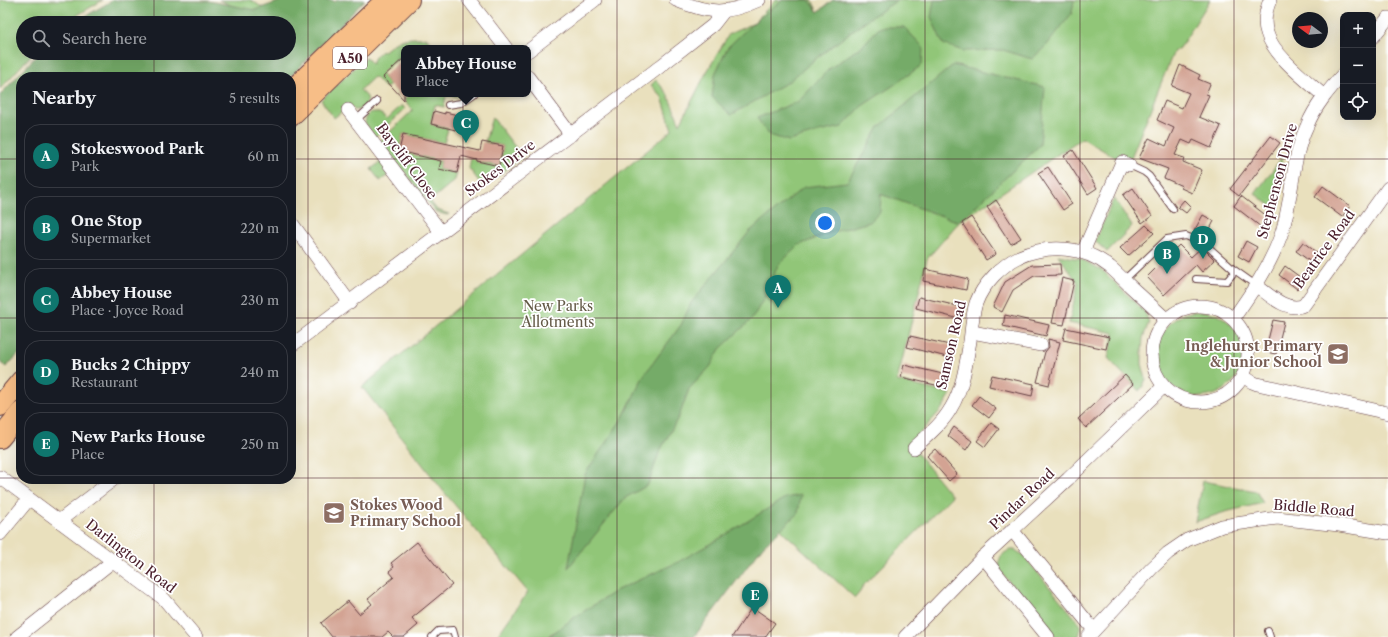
<!DOCTYPE html>
<html lang="en">
<head>
<meta charset="utf-8">
<style>
  :root { --surface:#171b24; --page:#20242c; --text:#f1f3f6; --muted:#9ea1a6; --line:#363941; --accent:#0f766e }
  body { margin:0; font-family:"Libre Caslon Text",serif; background:var(--page); color:var(--text) }
  .controls { position:absolute; right:12px; top:12px; display:grid; overflow:hidden; border-radius:8px; box-shadow:0 4px 16px #0002 }
  .controls button { width:36px; height:36px; display:grid; place-items:center; padding:0; border:0; border-bottom:1px solid var(--line); background:var(--surface); color:var(--text); font:20px sans-serif }
  .compass { position:absolute; left:1292px; top:12px; width:36px; height:36px; border-radius:50%; background:var(--surface); box-shadow:0 4px 16px #0002; rotate:286deg }
  .you { position:absolute; left:825px; top:223px; width:14px; height:14px; margin:-10px; border:3px solid #fff; border-radius:50%; background:#1a73e8; box-shadow:0 0 0 6px #1a73e833 }
  .badge { display:grid; place-items:center; width:26px; height:26px; border-radius:50%; background:var(--accent); color:#fff; font-size:13px; font-weight:700 }
  .pin { position:absolute; translate:-50% -33px; filter:drop-shadow(0 1px 2px #0008) }
  .pin::after { content:''; position:absolute; top:21px; width:14px; height:12px; background:inherit; clip-path:polygon(0 0,100% 0,50% 100%) }
  .popup { position:absolute; left:401px; top:45px; width:130px; height:52px; box-sizing:border-box; display:grid; place-content:center; border-radius:8px; background:var(--surface); filter:drop-shadow(0 1px 3px #0005); font-size:13px; white-space:nowrap; color:var(--muted) }
  .popup b { font-size:15px; color:var(--text) }
  .popup::after { content:''; position:absolute; left:50%; top:100%; margin-left:-8px; border:8px solid transparent; border-top-color:var(--surface) }
  .list { margin:0; padding:0; list-style:none }
  h2 { display:flex; justify-content:space-between; align-items:center; height:52px; margin:0; padding:0 16px; font-size:17px }
  h2 small { font-size:13px; font-weight:400; color:var(--muted) }
  .list li { display:grid; grid-template-columns:26px 1fr auto; gap:12px; align-items:center; box-sizing:border-box; height:64px; margin:0 8px 8px; padding:0 8px; border:1px solid var(--line); border-radius:16px }
  .list b { display:block; font-size:15px; white-space:nowrap }
  .list p { margin:0; font-size:13px; white-space:nowrap; color:var(--muted) }
  .list em { font-size:13px; font-style:normal; color:var(--muted) }
  .icon { flex:none; width:22px; height:22px; fill:none; stroke:currentColor; stroke-width:2; stroke-linecap:round; stroke-linejoin:round }
  .map { position:relative; flex:none; width:1388px; height:637px; overflow:hidden }
  .search { position:absolute; background:var(--surface); box-shadow:0 4px 16px #0002; left:16px; top:16px; width:280px; height:44px; display:flex; align-items:center; gap:10px; box-sizing:border-box; padding:0 14px; border-radius:22px; color:var(--muted); font-size:15px }
  .panel { position:absolute; background:var(--surface); box-shadow:0 4px 16px #0002; left:16px; top:72px; width:280px; height:412px; border-radius:16px }
  .map>svg:first-child { display:block }
</style>
</head>
<body>
<div class="map">
<svg width="1388" height="637" viewBox="0 0 1388 637">
  <rect width="100%" height="100%" fill="#fff"/>
  <filter id="ink" filterUnits="userSpaceOnUse"><feTurbulence type="fractalNoise" baseFrequency=".025" numOctaves="2"/><feDisplacementMap in="SourceGraphic" scale="8" xChannelSelector="R" yChannelSelector="G"/><feConvolveMatrix kernelMatrix="1 2 1 2 8 2 1 2 1" color-interpolation-filters="sRGB"/></filter>
  <filter id="wash" filterUnits="userSpaceOnUse"><feTurbulence type="fractalNoise" baseFrequency=".012" numOctaves="4" result="noise"/><feDisplacementMap in="SourceGraphic" scale="16" xChannelSelector="R" yChannelSelector="G"/><feGaussianBlur stdDeviation="0.9" result="paint"/><feColorMatrix in="noise" values="0 0 0 0 0 0 0 0 0 0 0 0 0 0 0 0 0 1.4 0 .05"/><feComposite in="paint" operator="in"/></filter>
  <g filter="url(#wash)">
    <rect width="100%" height="100%" fill="#e9e0bd"/>
    <g fill="#91c678" stroke="#6e7252">
      <polygon points="0,0 103,0 64,23 23,23 23,53 33,53 0,89"/>
      <polygon points="219,0 251,0 286,23 272,23"/>
      <polygon points="776,0 812,0 818,12 833,0 1210,0 1180,48 1174,51 1128,165 1082,138 959,222 927,259 897,381 951,394 941,410 911,443 917,453 952,496 863,586 860,592 855,598 779,528 550,634 548,637 497,636 528,592 444,492 362,387 672,130 662,97 651,85 656,80 667,93 680,124 705,75 729,34 752,24"/>
      <path d="M426,38l9,10h-31v5l-23,21 9,11 -4,3 -12,-11 -14,13c2,2 6,5 7,7 3,6 -7,14 -12,13 -1,0 -4,-3 -6,-4l-15,12 -13,-18 45,-43 6,7c3,-10 7,-11 15,-15 3,-2 5,-5 8,-6 9,-6 21,-5 31,-5z"/>
      <polygon points="410,94 468,94 462,96 446,96 444,107 435,105 431,124 448,129 444,143 403,134 399,151 441,161 439,169 457,173 455,180 430,201 437,210 449,214 447,215 436,212 380,141 413,110 404,100"/>
      <path d="M402,105l3,4 -30,28 -10,-14c2,-15 14,-13 22,-4z"/>
      <polygon points="492,117 523,157 483,187 469,168 471,158 477,160 477,162 499,166 503,146 485,142"/>
      <polygon points="1283,156 1274,208 1255,194"/>
      <polygon points="382,161 391,173 380,181 371,169"/>
      <polygon points="1114,198 1132,226 1107,252 1095,241"/>
      <polygon points="1058,255 1081,259 1102,270 1145,312 1149,322 1143,338 1142,351 1142,364 1146,379 1143,386 1139,391 1108,358 1114,333 1069,323 1078,283"/>
      <circle cx="1200" cy="354" r="43"/>
      <polygon points="1203,481 1256,491 1263,503 1225,512 1195,522"/>
      <path d="M1010,550h5l8,5 57,69v9l-2,4h-23l-54,-65c-5,-10 -1,-18 9,-22z"/>
    </g>
    <g fill="#74ab68" stroke="#5f654a">
      <polygon points="113,0 209,1 255,10 283,0 332,0 335,2 337,0 365,0 290,77 21,77 21,352 6,367 0,362 0,95 39,53 289,53 289,23 74,23"/>
      <polygon points="782,0 809,0 818,12 833,0 898,0 868,19 818,57 788,82 731,115 712,97 715,74 728,47 752,24"/>
      <polygon points="934,0 1074,0 1072,13 1047,45 1032,59 1003,50 963,51 943,44 931,17"/>
      <polygon points="880,27 904,27 923,47 922,65 894,85 862,106 842,127 819,132 789,141 769,135 757,118 799,101 829,69 862,46"/>
      <polygon points="953,65 1045,87 1040,145 959,222 880,194 881,196 880,212 870,222 830,233 799,245 778,265 766,295 752,319 720,349 710,367 689,389 680,414 659,453 648,485 625,498 568,568 585,474 623,417 644,375 681,325 691,303 750,231 804,187 847,182 879,127"/>
      <polygon points="801,495 798,513 763,546 694,637 548,637 575,617 617,590 678,562 717,540 785,498"/>
    </g>
    <g id="blocks">
      <g fill="#d3a393">
        <polygon points="404,58 404,100 383,77"/>
        <polygon points="1180,65 1200,75 1198,79 1210,84 1206,94 1209,95 1199,117 1221,126 1211,148 1193,140 1191,144 1182,140 1175,155 1184,158 1183,162 1202,170 1192,193 1181,188 1182,186 1164,178 1168,169 1139,158 1149,138 1166,146 1174,128 1157,120 1165,101 1182,108 1189,93 1172,86"/>
        <polygon points="434,111 445,114 445,112 471,118 468,133 431,124"/>
        <polygon points="403,134 480,151 482,142 503,146 499,166 477,161 477,160 461,156 457,173 439,169 441,161 399,151"/>
        <polygon points="1271,136 1280,143 1239,196 1230,189"/>
        <polygon points="1073,150 1097,188 1088,194 1064,156"/>
        <polygon points="1048,167 1072,204 1063,210 1038,173"/>
        <polygon points="1323,186 1350,206 1342,217 1315,197"/>
        <polygon points="1133,188 1152,216 1142,223 1123,195"/>
        <polygon points="1241,196 1268,217 1261,227 1234,206"/>
        <polygon points="996,200 1021,238 1011,244 987,207"/>
        <polygon points="1184,200 1191,207 1186,213 1178,207"/>
        <polygon points="1203,215 1214,221 1206,237 1194,231"/>
        <polygon points="971,217 996,254 986,260 962,223"/>
        <polygon points="1146,225 1154,233 1128,256 1120,248"/>
        <polygon points="1246,241 1257,247 1249,262 1238,256"/>
        <polygon points="1303,242 1321,256 1315,265 1296,251"/>
        <polygon points="1179,245 1191,257 1202,247 1215,260 1202,272 1196,265 1164,295 1147,277"/>
        <polygon points="1060,264 1061,275 1034,276 1013,290 1002,312 993,307 1005,282 1032,265"/>
        <polygon points="1285,266 1304,280 1297,289 1279,275"/>
        <polygon points="925,269 968,279 966,290 923,281"/>
        <polygon points="1062,278 1074,281 1064,325 1052,323"/>
        <polygon points="919,297 962,307 960,319 916,308"/>
        <polygon points="1005,315 1049,325 1046,336 1003,326"/>
        <polygon points="1273,320 1284,322 1276,354 1265,352"/>
        <polygon points="1066,328 1109,337 1106,349 1063,340"/>
        <polygon points="910,336 954,346 951,358 907,347"/>
        <polygon points="1048,339 1060,342 1049,385 1037,382 1045,352 1049,347"/>
        <polygon points="904,365 947,375 944,387 901,377"/>
        <polygon points="992,375 1034,384 1032,396 989,386"/>
        <polygon points="1125,375 1133,384 1086,428 1078,419"/>
        <polygon points="979,396 996,409 989,418 972,405"/>
        <polygon points="991,423 999,429 985,447 977,441"/>
        <polygon points="954,427 972,441 966,450 948,436"/>
        <polygon points="935,449 957,474 949,481 927,456"/>
        <polygon points="417,542 452,585 412,618 418,625 404,637 393,637 388,632 382,637 332,637 321,623 348,601 359,614 372,604 368,599 394,577 389,571 394,567 391,563"/>
        <polygon points="752,607 775,623 765,637 732,637"/>
      </g>
    </g>
  </g>
  <g filter="url(#ink)">
    <use href="#blocks" fill-opacity="0" stroke="#623c41" stroke-width="1"/>
    <g fill="none" stroke-linecap="round" stroke-linejoin="round">
      <g stroke="#623c41" stroke-width="8">
        <g id="service">
          <polyline points="448,105 461,103 474,94"/>
          <polyline points="356,120 377,101"/>
          <polyline points="1129,165 1144,172 1149,176 1173,209"/>
          <polyline points="1196,279 1227,281 1235,271"/>
          <polyline points="1124,280 1167,239 1186,236 1205,244 1233,269 1257,286"/>
          <polyline points="1268,631 1270,637"/>
          <polyline points="432,637 438,631 453,630 455,637"/>
        </g>
      </g>
      <g stroke="#623c41" stroke-width="14">
        <g id="minor">
          <polyline points="469,0 506,48"/>
          <path d="M676,0c34,14 50,15 83,0"/>
          <path d="M1270,0c-4,10 -7,22 -3,33 6,22 40,48 57,63"/>
          <polyline points="1373,37 1388,18"/>
          <polyline points="528,51 595,0"/>
          <polyline points="528,77 571,135"/>
          <polyline points="348,110 441,232"/>
          <polyline points="291,222 350,303"/>
          <polyline points="1083,252 1122,162 1129,165"/>
          <path d="M1257,286c12,9 31,27 47,19l84,-117"/>
          <circle cx="1200" cy="354" r="48"/>
          <path d="M1233,319c19,-27 37,-53 48,-84 12,-35 10,-76 26,-109 8,-20 22,-36 36,-52"/>
          <polyline points="972,332 1041,345"/>
          <polyline points="291,346 653,72 713,25 724,11"/>
          <polyline points="1243,376 1252,382 1257,384 1388,413"/>
          <path d="M914,448c13,-12 28,-24 37,-40 12,-20 15,-44 19,-67 2,-13 2,-26 6,-38 7,-19 26,-38 43,-46 30,-13 65,-11 91,10 7,6 14,13 20,19 12,11 24,22 36,33"/>
          <polyline points="0,477 164,599 196,637"/>
          <polyline points="59,521 114,479"/>
          <polyline points="1012,530 1094,630"/>
          <polyline points="0,534 29,499"/>
          <polyline points="983,557 1048,637"/>
          <polyline points="17,637 113,561"/>
          <polyline points="905,637 983,557 1068,479 1163,387"/>
          <polyline points="1088,637 1152,568 1168,553 1187,540 1222,526 1277,518 1339,525 1388,533"/>
        </g>
      </g>
      <g stroke="#623c41" stroke-width="22">
        <g id="primary">
          <polyline points="291,91 386,0"/>
          <polyline points="291,116 409,0"/>
          <polyline points="0,406 21,381"/>
          <polyline points="0,438 21,412"/>
        </g>
      </g>
      <use href="#service" stroke="#fff" stroke-width="6"/>
      <use href="#minor" stroke="#fff" stroke-width="13"/>
      <use href="#primary" stroke="#f7be87" stroke-width="20"/>
    </g>
  </g>
  <path fill="none" stroke="#4a1f2b" stroke-width="1" stroke-opacity="0.55" d="M154,0v23M308,0v637M463,0v637M617,0v637M771,0v637M925,0v637M1080,0v637M1234,0v637M154,53v24M0,159h21M291,159h1097M0,318h21M291,318h1097M0,478h21M291,478h1097M154,479v158"/>
  <defs>
    <g id="school-square" transform="scale(1.15)"><rect x="-9" y="-9" width="18" height="18" rx="4" fill="#8d6e63" stroke="#fff"/><path d="M0-5L7-2L0 1L-7-2ZM-4 1L0 2.5L4 1V4Q0 6-4 4Z" fill="#fff"/></g>
  </defs>
  <g fill-rule="evenodd">
    <use href="#school-square" x="1338" y="354"/>
    <use href="#school-square" x="334" y="513"/>
  </g>
  <g text-anchor="middle" dominant-baseline="central" stroke-width="3.5" stroke-linejoin="round" paint-order="stroke">
    <rect fill="#fff" stroke="#80626b" stroke-width="1" x="333" y="47" width="34" height="22" rx="3"/>
    <g font-size="13" font-weight="bold" fill="#4a1f2b">
      <text x="350" y="58">A50</text>
    </g>
    <g font-size="14" fill="#4a1f2b" stroke="#fff">
      <text transform="translate(407 161) rotate(53)">Baycliff Close</text>
      <text transform="translate(500 168) rotate(-37)">Stokes Drive</text>
      <text transform="translate(1277 181) rotate(-75)">Stephenson Drive</text>
      <text transform="translate(1324 249) rotate(-54)">Beatrice Road</text>
      <text transform="translate(951 345) rotate(-77)">Samson Road</text>
      <text transform="translate(1022 499) rotate(-43)">Pindar Road</text>
      <text transform="translate(1314 508) rotate(5)">Biddle Road</text>
      <text transform="translate(131 556) rotate(38)">Darlington Road</text>
    </g>
    <g font-size="14" fill="#635946" stroke="#fff">
      <text x="558" y="306">New Parks<tspan x="558" dy="16">Allotments</tspan></text>
    </g>
    <g font-size="14" font-weight="bold" fill="#785e54" stroke="#fff" text-anchor="end">
      <text x="1322" y="346">Inglehurst Primary<tspan x="1322" dy="16">&amp; Junior School</tspan></text>
      <text x="350" y="505" text-anchor="start">Stokes Wood<tspan x="350" dy="16">Primary School</tspan></text>
    </g>
  </g>
</svg>
<div class="controls">
<button>+</button>
<button>−</button>
<button><svg class="icon" aria-label="locate" viewBox="0 0 24 24"><circle cx="12" cy="12" r="6"/><path d="M12 2v4M12 18v4M2 12h4M18 12h4"/></svg></button>
</div>
<svg class="compass" viewBox="-18 -18 36 36"><path d="M0-13l5 13h-10z" fill="#e53935"/><path d="M0 13l5-13h-10z" fill="#9ea1a6"/></svg>
<div class="you"></div>
<div class="pin badge" style="left:778px;top:308px">A</div>
<div class="pin badge" style="left:1167px;top:274px">B</div>
<div class="pin badge" style="left:466px;top:143px">C</div>
<div class="popup"><b>Abbey House</b>Place</div>
<div class="pin badge" style="left:1203px;top:259px">D</div>
<div class="pin badge" style="left:755px;top:615px">E</div>
<div class="search"><svg class="icon" aria-label="search" viewBox="0 0 24 24"><circle cx="10" cy="10" r="6"/><path d="M15 15l6 6"/></svg>Search here</div>
<section class="panel">
<h2>Nearby<small>5 results</small></h2>
<ul class="list">
<li><span class="badge">A</span><div><b>Stokeswood Park</b><p>Park</p></div><em>60 m</em></li>
<li><span class="badge">B</span><div><b>One Stop</b><p>Supermarket</p></div><em>220 m</em></li>
<li><span class="badge">C</span><div><b>Abbey House</b><p>Place · Joyce Road</p></div><em>230 m</em></li>
<li><span class="badge">D</span><div><b>Bucks 2 Chippy</b><p>Restaurant</p></div><em>240 m</em></li>
<li><span class="badge">E</span><div><b>New Parks House</b><p>Place</p></div><em>250 m</em></li>
</ul>
</section>
</div>
</body>
</html>
